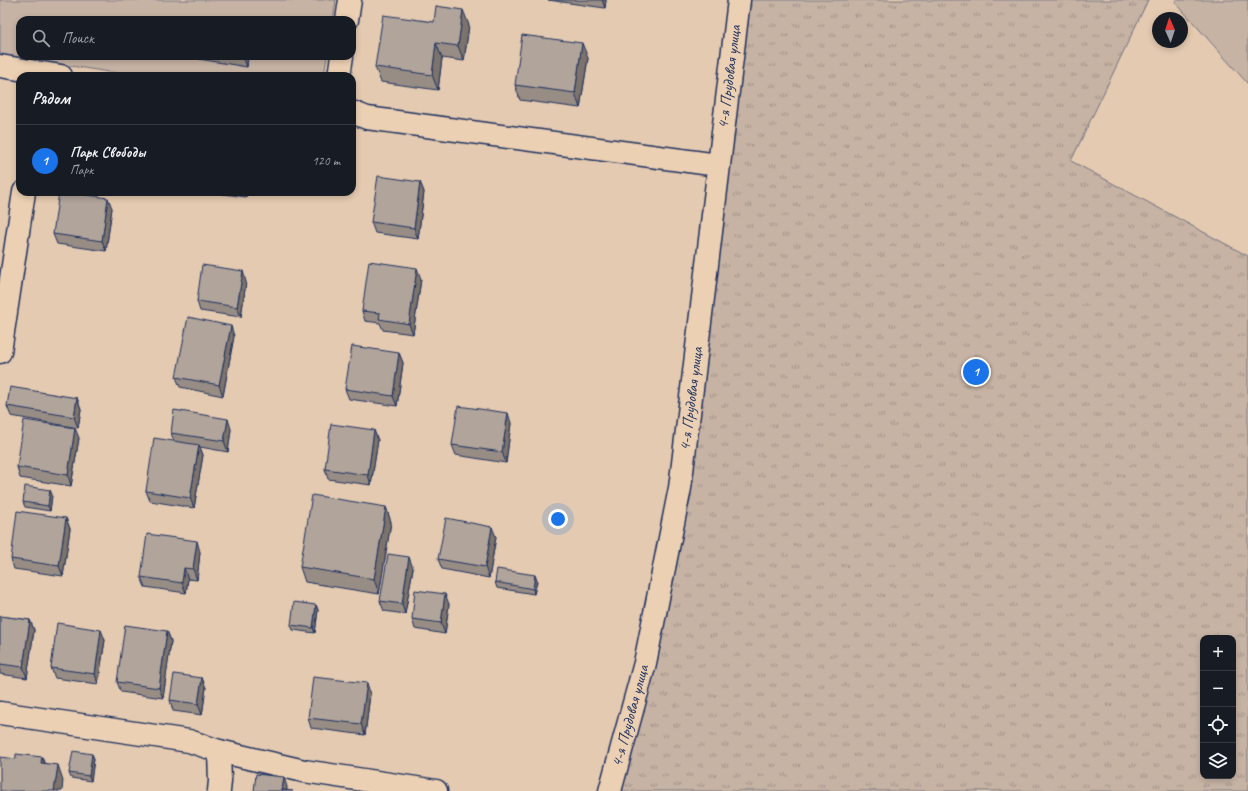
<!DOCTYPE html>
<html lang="ru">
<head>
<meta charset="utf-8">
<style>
  :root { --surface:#171b24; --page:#20242c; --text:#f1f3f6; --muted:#9ea1a6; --line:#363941; --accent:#1a73e8 }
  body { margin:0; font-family:Caveat,sans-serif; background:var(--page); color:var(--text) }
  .controls { position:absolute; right:12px; bottom:12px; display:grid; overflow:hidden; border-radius:8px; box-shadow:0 2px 6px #0003 }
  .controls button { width:36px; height:36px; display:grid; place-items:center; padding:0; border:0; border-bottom:1px solid var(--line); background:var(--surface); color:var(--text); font:20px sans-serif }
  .compass { position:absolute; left:1152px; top:12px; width:36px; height:36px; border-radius:50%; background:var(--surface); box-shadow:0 2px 6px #0003; rotate:357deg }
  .you { position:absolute; left:558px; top:519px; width:14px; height:14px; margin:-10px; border:3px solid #fff; border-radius:50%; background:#1a73e8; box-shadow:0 0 0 6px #1a73e833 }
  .badge { display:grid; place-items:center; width:26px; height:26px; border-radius:50%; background:var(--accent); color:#fff; font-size:13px; font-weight:700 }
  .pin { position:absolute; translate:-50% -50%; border:2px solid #fff; box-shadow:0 1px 4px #0006 }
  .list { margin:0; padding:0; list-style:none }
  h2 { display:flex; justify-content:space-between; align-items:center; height:52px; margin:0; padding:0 16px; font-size:17px }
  h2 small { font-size:13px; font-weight:400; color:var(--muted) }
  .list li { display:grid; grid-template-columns:26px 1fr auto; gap:12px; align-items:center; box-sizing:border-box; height:72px; padding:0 16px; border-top:1px solid var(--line) }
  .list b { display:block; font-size:15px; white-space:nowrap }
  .list p { margin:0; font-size:13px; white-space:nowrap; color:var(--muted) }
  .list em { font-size:13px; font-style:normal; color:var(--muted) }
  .icon { flex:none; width:22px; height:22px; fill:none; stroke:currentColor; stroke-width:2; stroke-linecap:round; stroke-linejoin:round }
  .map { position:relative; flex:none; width:1248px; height:791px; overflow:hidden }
  .search { position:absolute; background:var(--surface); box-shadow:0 2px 6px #0003; left:16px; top:16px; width:340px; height:44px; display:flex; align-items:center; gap:10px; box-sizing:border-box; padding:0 14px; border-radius:12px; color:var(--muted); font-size:15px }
  .panel { position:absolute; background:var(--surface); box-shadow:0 2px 6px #0003; left:16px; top:72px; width:340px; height:124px; border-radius:12px }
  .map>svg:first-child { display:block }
</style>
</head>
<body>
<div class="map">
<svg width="1248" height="791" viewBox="0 0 1248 791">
  <defs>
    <pattern id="park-tufts" width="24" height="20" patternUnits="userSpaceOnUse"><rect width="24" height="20" fill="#c6b3a4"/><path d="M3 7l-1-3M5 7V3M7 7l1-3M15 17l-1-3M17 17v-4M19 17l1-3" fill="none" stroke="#a09289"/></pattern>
  </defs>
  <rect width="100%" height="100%" fill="#e4cab0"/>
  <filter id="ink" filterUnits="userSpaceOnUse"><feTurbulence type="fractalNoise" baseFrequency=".025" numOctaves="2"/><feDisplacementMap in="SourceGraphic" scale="8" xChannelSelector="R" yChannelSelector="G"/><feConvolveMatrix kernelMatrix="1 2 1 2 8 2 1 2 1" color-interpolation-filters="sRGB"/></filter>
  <g filter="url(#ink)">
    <g fill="#c6b3a4" stroke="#707181">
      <polygon points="0,0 336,0 333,20 20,20 20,56 327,56 324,76 135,76 0,55"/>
      <polygon points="1176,0 1248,0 1248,84 1175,2"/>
    </g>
    <path fill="url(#park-tufts)" stroke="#707181" fill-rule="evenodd" d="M749,0h399l-77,161 177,95v535h-628zM1203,638h30v138h-30z"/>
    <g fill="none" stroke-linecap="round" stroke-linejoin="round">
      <g stroke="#1b2f5e" stroke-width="25">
        <g id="minor">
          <polyline points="347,20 350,0"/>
          <polyline points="0,66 61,76"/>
          <polyline points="339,76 342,56"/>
          <polyline points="352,112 367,118 718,165"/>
          <polyline points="0,352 24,192"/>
          <polyline points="0,713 189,741 219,751 304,771 436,791"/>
          <polyline points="219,791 220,781 219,751"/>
        </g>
      </g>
      <g stroke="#1b2f5e" stroke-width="25">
        <polyline id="major" points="610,791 645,663 680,488 739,0"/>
      </g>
      <use href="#minor" stroke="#ecd0b3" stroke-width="22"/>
      <use href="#major" stroke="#ecd0b3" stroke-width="22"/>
    </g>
    <g fill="#988d85" stroke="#1b2f5e">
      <polygon points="548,0 606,0 605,8"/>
      <polygon points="434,22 469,25 464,61 442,58 438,90 381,82 375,67"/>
      <polygon points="198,56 248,56 247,67 199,59"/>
      <polygon points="588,58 580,108 520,100 515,85"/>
      <polygon points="420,182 424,192 418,239 375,233 371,222"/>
      <polygon points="209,192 246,192 246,197"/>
      <polygon points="112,208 106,251 57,244 53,234"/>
      <polygon points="421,279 413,334 383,330 380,323 365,321 362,311"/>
      <polygon points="246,282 241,317 200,311 197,301"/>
      <polygon points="234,336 223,396 180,387 176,377"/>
      <polygon points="399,353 403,363 397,406 349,399 345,389"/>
      <polygon points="77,398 81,409 78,428 11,416 7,406"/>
      <polygon points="511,423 506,463 456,455 452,445"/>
      <polygon points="231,429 228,452 200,447 203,455 194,508 150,501 146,491 174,441 171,433"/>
      <polygon points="79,438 71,486 20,478 17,467"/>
      <polygon points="378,440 371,485 328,479 325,469"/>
      <polygon points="50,490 52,495 50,511 25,507 23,502"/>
      <polygon points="386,507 391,522 379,594 305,582 300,567"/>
      <polygon points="66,518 70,529 63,576 14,569 11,559"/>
      <polygon points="496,537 489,578 442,569 438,559"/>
      <polygon points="200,552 197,580 188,579 186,593 145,587 141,577"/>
      <polygon points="413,568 405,614 384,611 380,601"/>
      <polygon points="535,575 537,581 534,594 497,588 495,582"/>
      <polygon points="449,604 445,634 415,629 412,619"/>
      <polygon points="316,605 318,610 315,633 293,630 291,625"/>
      <polygon points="0,616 30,620 34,630 27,678 0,674"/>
      <polygon points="167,631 171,641 163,698 121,692 117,682"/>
      <polygon points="105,640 98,684 55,678 51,668"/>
      <polygon points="202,678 206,688 202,715 173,711 170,700"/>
      <polygon points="370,694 365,735 311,728 308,718"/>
      <polygon points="92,754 94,759 91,781 71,778 69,773"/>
    </g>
    <g fill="#7c736c" stroke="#1b2f5e">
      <polygon points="602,0 606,0 605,8"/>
      <polygon points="463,10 469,25 464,61 458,46"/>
      <polygon points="436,43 442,58 438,90 432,75"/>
      <polygon points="582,43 588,58 580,108 575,93"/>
      <polygon points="243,56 248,56 247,67"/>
      <polygon points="420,182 424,192 418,239 414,228"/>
      <polygon points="244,192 246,192 246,197"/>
      <polygon points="108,198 112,208 106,251 102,241"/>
      <polygon points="417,268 421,279 413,334 409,324"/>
      <polygon points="243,271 246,282 241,317 237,307"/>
      <polygon points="231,326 234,336 223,396 219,385"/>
      <polygon points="399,353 403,363 397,406 393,396"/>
      <polygon points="77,398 81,409 78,428 74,417"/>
      <polygon points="508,413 511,423 506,463 502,452"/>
      <polygon points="228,419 231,429 228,452 224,441"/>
      <polygon points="75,428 79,438 71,486 68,475"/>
      <polygon points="374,430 378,440 371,485 368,475"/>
      <polygon points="199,445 203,455 194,508 190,498"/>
      <polygon points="50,490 52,495 50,511 48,506"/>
      <polygon points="386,507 391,522 379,594 374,579"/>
      <polygon points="66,518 70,529 63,576 59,566"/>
      <polygon points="492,527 496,537 489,578 485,567"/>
      <polygon points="197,541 200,552 197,580 193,569"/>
      <polygon points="409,557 413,568 405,614 402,604"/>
      <polygon points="184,568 188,579 186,593 182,583"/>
      <polygon points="535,575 537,581 534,594 533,589"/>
      <polygon points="445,594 449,604 445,634 441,623"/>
      <polygon points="316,605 318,610 315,633 313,628"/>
      <polygon points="30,620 34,630 27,678 23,667"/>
      <polygon points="101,630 105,640 98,684 95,674"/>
      <polygon points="167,631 171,641 163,698 159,688"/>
      <polygon points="202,678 206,688 202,715 198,704"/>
      <polygon points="367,683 370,694 365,735 361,724"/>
      <polygon points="92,754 94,759 91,781 89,776"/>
      <polygon points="42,757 48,772 41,763"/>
      <polygon points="58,765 63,780 62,791 54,791"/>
      <polygon points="284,777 287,787 287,791 282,790"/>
    </g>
    <g fill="#b1a49b" stroke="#1b2f5e">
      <polygon points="436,6 463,10 458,46 436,43 432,75 375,67 383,15 434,22"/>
      <polygon points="200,17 220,20 200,20"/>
      <polygon points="522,35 582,43 575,93 515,85"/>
      <polygon points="378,176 420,182 414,228 371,222"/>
      <polygon points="59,192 66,192 108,198 102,241 53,234"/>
      <polygon points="369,261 417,268 409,324 379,319 380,313 362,311"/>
      <polygon points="202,265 243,271 237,307 197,301"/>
      <polygon points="188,317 231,326 219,385 176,377"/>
      <polygon points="352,346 399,353 393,396 345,389"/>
      <polygon points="10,387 77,398 74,417 7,406"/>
      <polygon points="458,406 508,413 502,452 452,445"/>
      <polygon points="174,410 228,419 224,441 171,433"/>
      <polygon points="24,420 75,428 68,475 17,467"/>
      <polygon points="331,424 374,430 368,475 325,469"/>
      <polygon points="154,438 199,445 190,498 146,491"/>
      <polygon points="25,486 50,490 48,506 23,502"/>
      <polygon points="312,495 386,507 374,579 300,567"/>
      <polygon points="17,511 66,518 59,566 11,559"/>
      <polygon points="446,518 492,527 485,567 438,559"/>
      <polygon points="147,534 197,541 193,569 184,568 182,583 141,577"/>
      <polygon points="388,554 409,557 402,604 380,601"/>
      <polygon points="497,569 535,575 533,589 495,582"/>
      <polygon points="415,590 445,594 441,623 412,619"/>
      <polygon points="294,602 316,605 313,628 291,625"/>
      <polygon points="0,616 30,620 23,667 0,664"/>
      <polygon points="57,623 101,630 95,674 51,668"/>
      <polygon points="125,625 167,631 159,688 117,682"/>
      <polygon points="174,674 202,678 198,704 170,700"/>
      <polygon points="313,677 367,683 361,724 308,718"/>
      <polygon points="73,751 92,754 89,776 69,773"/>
      <polygon points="16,754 42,757 41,763 58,765 54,791 0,791 0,757 16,759"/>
      <polygon points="256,774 284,777 282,790 293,791 254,791"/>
    </g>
  </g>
  <g text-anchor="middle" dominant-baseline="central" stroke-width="3" stroke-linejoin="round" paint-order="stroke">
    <g font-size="16" fill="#1b2f5e" stroke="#ecd0b3">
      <text transform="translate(729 77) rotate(-83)">4-я Прудовая улица</text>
      <text transform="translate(691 399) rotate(-83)">4-я Прудовая улица</text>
      <text transform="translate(630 716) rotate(-75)">4-я Прудовая улица</text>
    </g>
  </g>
</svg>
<div class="controls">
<button>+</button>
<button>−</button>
<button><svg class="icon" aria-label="locate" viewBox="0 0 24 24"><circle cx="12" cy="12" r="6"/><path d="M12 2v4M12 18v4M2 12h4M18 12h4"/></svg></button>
<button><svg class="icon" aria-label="layers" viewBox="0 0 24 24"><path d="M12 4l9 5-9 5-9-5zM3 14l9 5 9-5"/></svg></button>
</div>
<svg class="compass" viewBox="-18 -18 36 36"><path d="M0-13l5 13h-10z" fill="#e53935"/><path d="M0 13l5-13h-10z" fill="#9ea1a6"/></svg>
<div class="you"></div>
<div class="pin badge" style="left:976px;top:372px">1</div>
<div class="search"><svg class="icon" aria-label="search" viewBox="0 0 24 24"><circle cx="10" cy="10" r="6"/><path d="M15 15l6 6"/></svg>Поиск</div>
<section class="panel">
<h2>Рядом<small></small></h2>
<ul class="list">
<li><span class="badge">1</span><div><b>Парк Свободы</b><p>Парк</p></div><em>120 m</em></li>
</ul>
</section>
</div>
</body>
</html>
